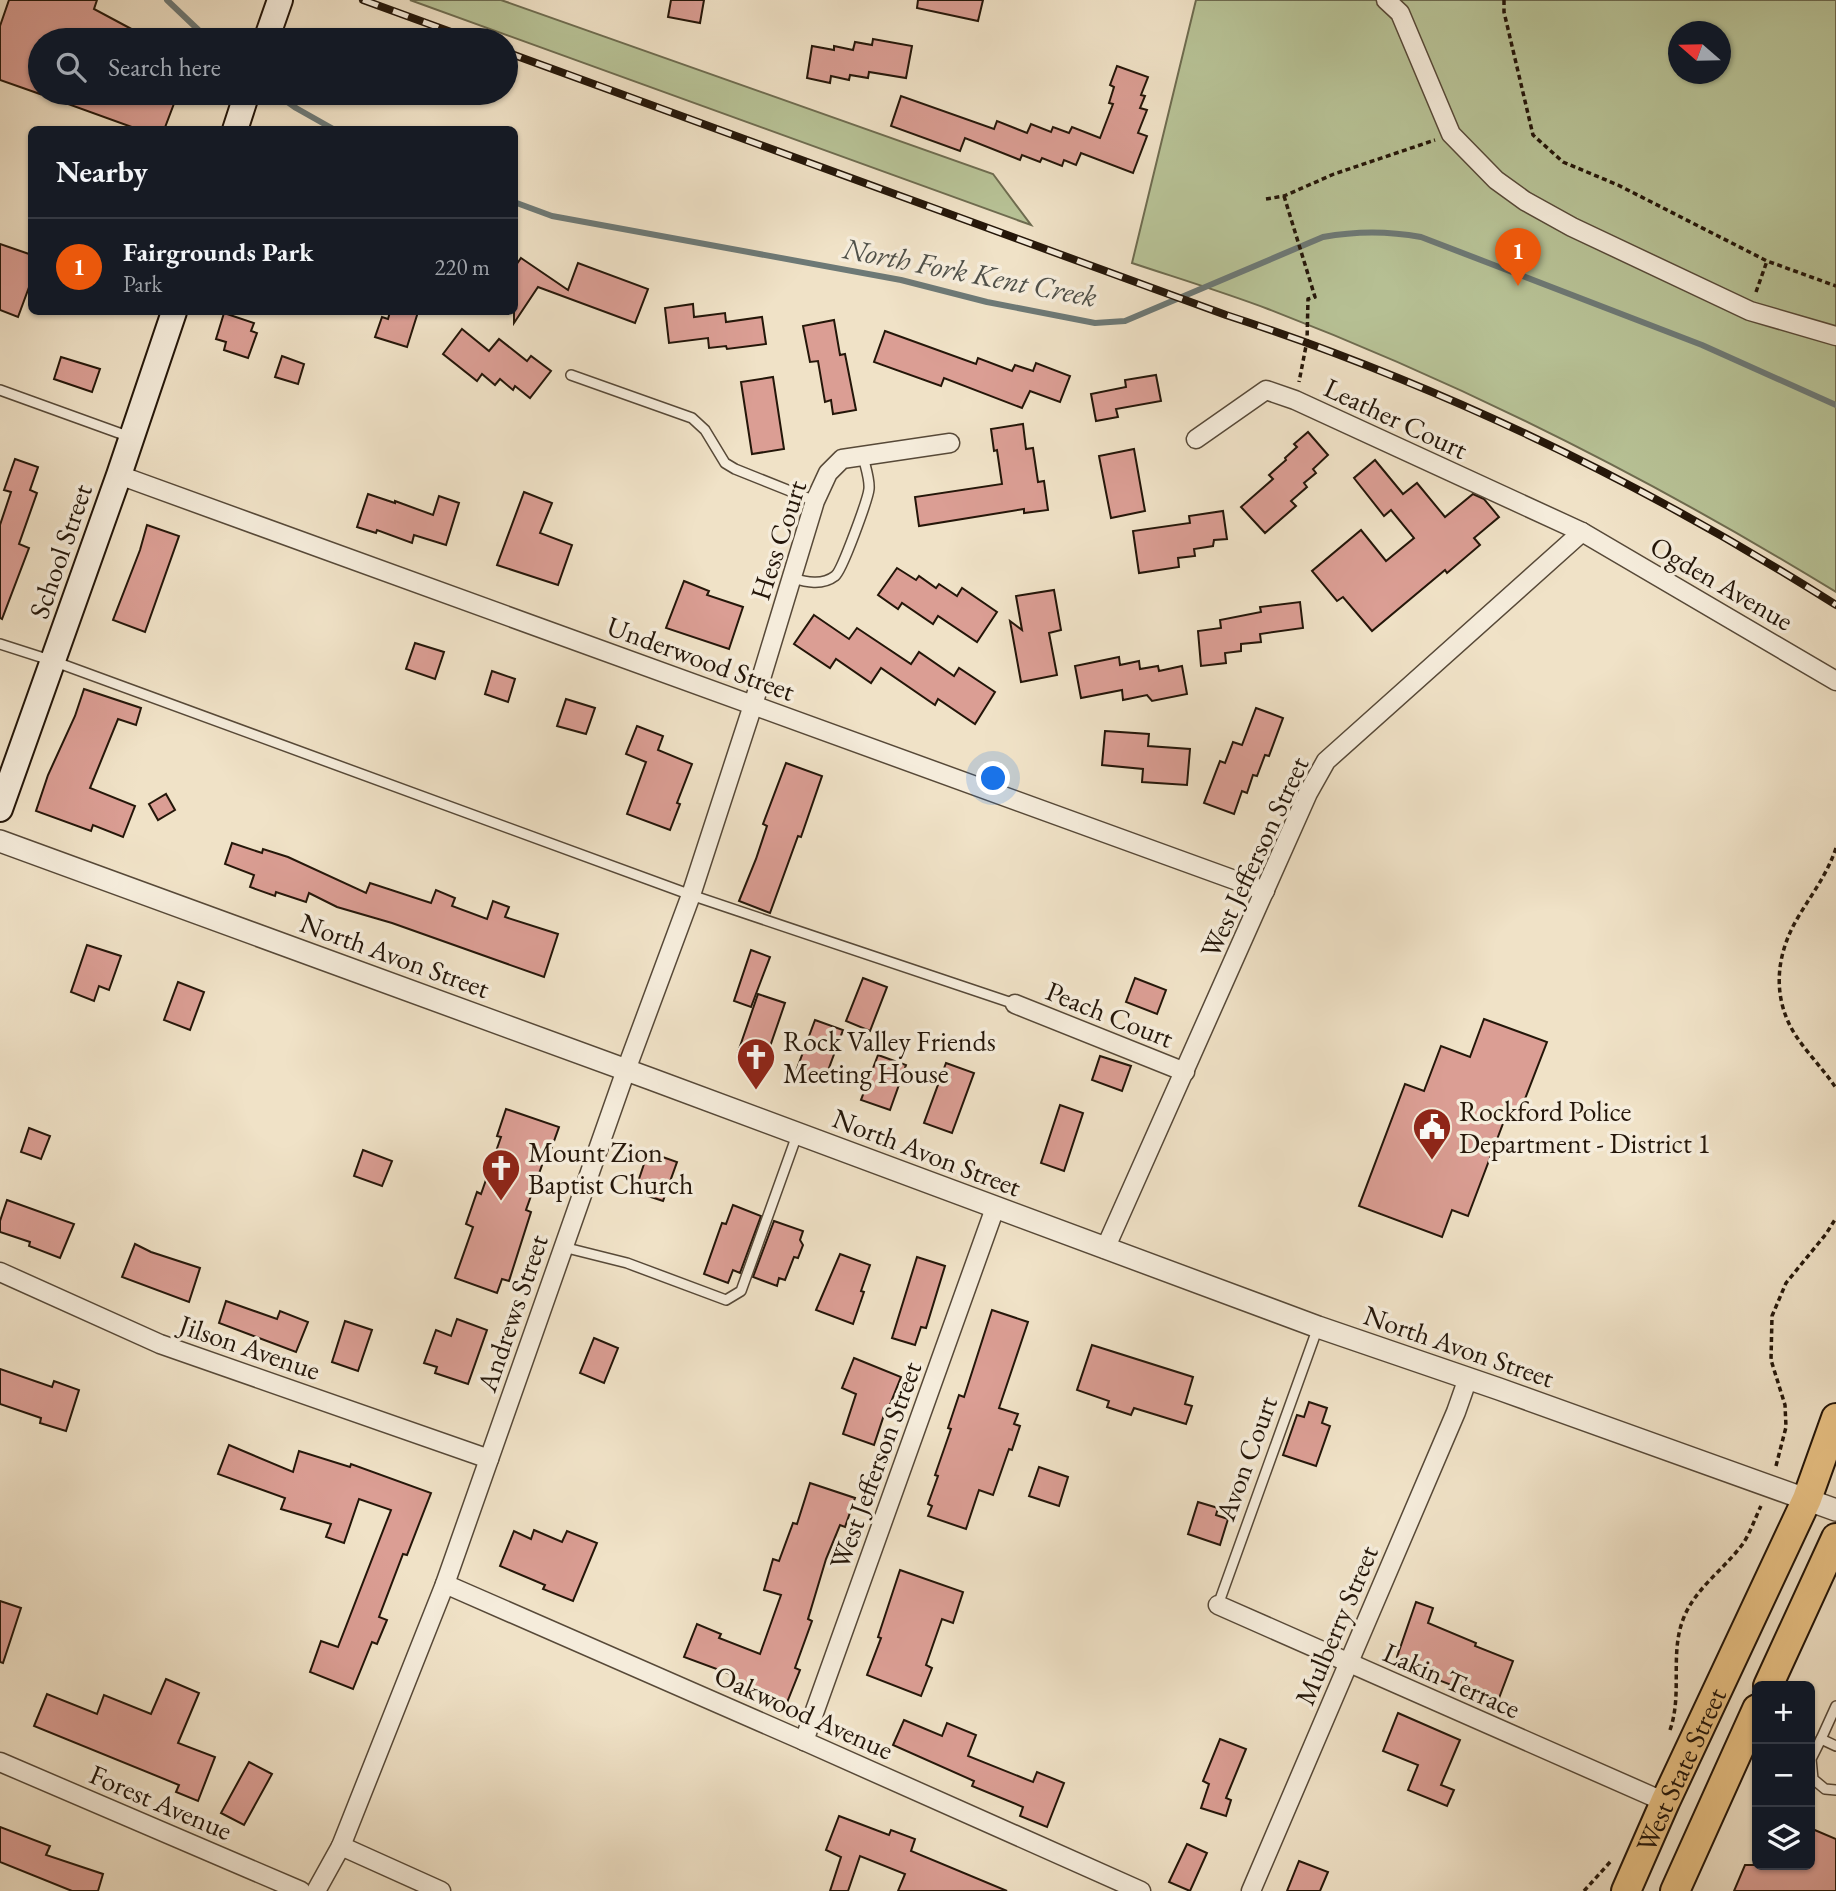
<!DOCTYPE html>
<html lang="en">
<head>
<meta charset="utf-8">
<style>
  :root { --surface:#171b24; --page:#242831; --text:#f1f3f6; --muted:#9ea1a6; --line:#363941; --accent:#ea580c }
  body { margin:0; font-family:"EB Garamond",serif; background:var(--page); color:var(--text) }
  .controls { position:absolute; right:21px; bottom:21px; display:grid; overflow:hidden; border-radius:10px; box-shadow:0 2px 5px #0004 }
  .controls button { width:63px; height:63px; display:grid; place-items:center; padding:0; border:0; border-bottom:2px solid var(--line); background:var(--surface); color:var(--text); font:35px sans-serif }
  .compass { position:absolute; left:1668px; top:21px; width:63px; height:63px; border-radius:50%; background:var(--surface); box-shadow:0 2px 5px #0004; rotate:290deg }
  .you { position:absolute; left:994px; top:779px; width:24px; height:24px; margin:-18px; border:5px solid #fff; border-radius:50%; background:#1a73e8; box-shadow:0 0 0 10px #1a73e833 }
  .badge { display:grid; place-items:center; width:46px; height:46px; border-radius:50%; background:var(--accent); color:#fff; font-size:23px; font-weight:700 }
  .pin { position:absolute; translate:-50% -58px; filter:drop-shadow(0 2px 4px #0008) }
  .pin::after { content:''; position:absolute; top:37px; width:24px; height:21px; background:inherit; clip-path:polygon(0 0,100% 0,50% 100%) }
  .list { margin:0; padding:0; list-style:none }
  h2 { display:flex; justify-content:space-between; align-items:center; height:91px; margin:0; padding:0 28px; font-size:30px }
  h2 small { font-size:23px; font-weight:400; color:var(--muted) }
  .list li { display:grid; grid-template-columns:46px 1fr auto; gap:21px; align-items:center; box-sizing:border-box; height:98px; padding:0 28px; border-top:2px solid var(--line) }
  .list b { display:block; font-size:26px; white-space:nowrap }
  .list p { margin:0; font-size:23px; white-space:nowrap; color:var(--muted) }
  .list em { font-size:23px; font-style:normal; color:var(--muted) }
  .icon { flex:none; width:38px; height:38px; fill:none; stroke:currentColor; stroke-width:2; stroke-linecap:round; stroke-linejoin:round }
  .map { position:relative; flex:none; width:1836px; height:1891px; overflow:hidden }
  .search { position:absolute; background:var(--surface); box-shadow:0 2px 5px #0004; left:28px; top:28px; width:490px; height:77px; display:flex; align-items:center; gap:18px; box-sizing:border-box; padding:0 24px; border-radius:38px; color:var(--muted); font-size:26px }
  .panel { position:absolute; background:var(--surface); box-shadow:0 2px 5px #0004; left:28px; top:126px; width:490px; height:189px; border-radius:10px }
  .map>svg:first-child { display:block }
</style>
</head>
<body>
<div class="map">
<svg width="1836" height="1891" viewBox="0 0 1836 1891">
  <rect width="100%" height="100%" fill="#f0e2c7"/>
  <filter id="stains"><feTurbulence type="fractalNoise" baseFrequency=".00286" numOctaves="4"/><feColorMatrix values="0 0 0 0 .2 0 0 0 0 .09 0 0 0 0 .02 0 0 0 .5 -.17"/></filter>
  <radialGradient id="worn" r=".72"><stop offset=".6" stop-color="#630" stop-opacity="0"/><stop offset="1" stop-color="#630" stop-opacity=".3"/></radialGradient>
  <g fill="#b8c397" stroke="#6e6c50" stroke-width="2" fill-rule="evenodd">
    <polygon points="410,0 501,0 993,174 1031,225"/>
    <path d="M1196,0h640v592c-181,-111 -370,-207 -568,-283 -45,-17 -91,-31 -136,-46zM1678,32h42v42h-42z"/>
  </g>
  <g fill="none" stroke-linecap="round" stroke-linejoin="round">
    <g stroke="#6d7976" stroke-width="6">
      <polyline points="167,0 209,40"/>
      <polyline points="275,93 296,108 335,130"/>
      <path d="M514,202l38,14 349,64 86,22 108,21 30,-2 198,-84c32,-6 66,-6 98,0l281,108 134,60"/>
    </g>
  </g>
  <g fill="#db9e94" stroke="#241609" stroke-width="2">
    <polygon points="9,0 97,0 94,9 152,40 40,40 40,94 0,80 0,26"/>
    <polygon points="671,0 704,0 700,23 668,17"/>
    <polygon points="918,0 983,0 978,21 917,8"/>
    <polygon points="873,39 912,46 906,78 869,72 868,78 850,75 849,80 831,76 830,83 807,78 812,46 834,50 834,46 853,50 855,42 872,45"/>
    <polygon points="1117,66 1148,77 1141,95 1145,96 1140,108 1147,110 1138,133 1147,136 1133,173 1081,153 1076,165 1064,160 1062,166 1042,158 1040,162 1022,155 1020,160 965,138 960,151 891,126 901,96 994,129 997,121 1027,133 1031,124 1051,132 1053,127 1069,133 1072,127 1100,138 1113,104 1109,103 1114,87 1110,85"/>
    <polygon points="44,93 178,93 164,130 140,130 43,95"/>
    <polygon points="0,244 32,255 32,279 18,317 0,310"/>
    <polygon points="521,258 568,290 578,263 648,289 635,323 538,287 514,323 514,268"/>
    <polygon points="693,304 694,317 725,313 726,322 762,317 766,344 727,349 726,346 709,348 708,338 669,343 665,308"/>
    <polygon points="390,312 418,312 407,347 375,337 382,317 388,319"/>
    <polygon points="224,313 254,323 251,331 257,333 248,358 224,350 226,342 216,339"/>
    <polygon points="834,320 840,355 845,354 856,410 833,414 831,400 825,402 818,361 810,362 803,326"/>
    <polygon points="462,329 489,351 499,339 527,361 531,356 551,371 530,398 515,386 513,390 500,379 495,385 482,374 477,381 443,354"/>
    <polygon points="885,331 976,364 978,358 1012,371 1015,365 1033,371 1036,363 1070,376 1060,402 1030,391 1022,408 944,378 941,386 874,362"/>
    <polygon points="282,356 304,364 298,384 275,377"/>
    <polygon points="61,357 100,369 92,392 54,379"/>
    <polygon points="1156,375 1161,401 1116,409 1118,417 1096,421 1091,394 1126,387 1125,380"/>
    <polygon points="773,377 784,449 752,454 741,382"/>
    <polygon points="1023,424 1026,449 1033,448 1038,482 1044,481 1048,510 1024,513 1024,509 919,526 915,497 1002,484 997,450 994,451 991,429"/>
    <polygon points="1308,432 1328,455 1313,469 1316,473 1304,483 1307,487 1291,501 1296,506 1265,533 1241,507 1273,479 1269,475 1286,460 1285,458 1297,447 1294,444"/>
    <polygon points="1134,449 1145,511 1111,518 1099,456"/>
    <polygon points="15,459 38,467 30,490 37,493 19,544 29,548 2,619 0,618 0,525 11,492 4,490"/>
    <polygon points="1375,460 1403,494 1417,483 1445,517 1473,494 1484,499 1499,517 1474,538 1480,545 1447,573 1445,570 1372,631 1343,597 1337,601 1312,571 1361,530 1386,561 1414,538 1391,510 1384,516 1354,478"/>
    <polygon points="524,492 552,503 540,533 572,545 558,585 497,565"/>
    <polygon points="368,494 395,503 395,501 433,515 439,496 459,503 446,545 414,535 412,543 377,530 376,533 357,527"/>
    <polygon points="1223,511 1227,539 1214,540 1213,546 1194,549 1195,556 1178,558 1179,567 1139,573 1133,531 1190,523 1189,516"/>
    <polygon points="147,525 179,536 145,632 113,620 140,550"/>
    <polygon points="897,568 916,580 919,576 936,588 939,584 957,596 962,588 997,612 977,642 938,616 933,624 902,603 898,609 878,595"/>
    <polygon points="684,581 709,591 707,595 743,607 729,649 666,628"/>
    <polygon points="1054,590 1061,630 1049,633 1057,675 1021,682 1010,621 1022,630 1016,596"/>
    <polygon points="1300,602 1303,628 1260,634 1261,642 1241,644 1241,651 1225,653 1226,663 1201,666 1198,631 1221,628 1220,620 1261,612 1260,607"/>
    <polygon points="814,615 849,639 857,628 911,664 919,652 954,676 959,668 995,692 975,724 938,699 935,705 881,668 871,683 836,659 830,668 794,644"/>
    <polygon points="415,643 444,652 435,679 406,669"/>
    <polygon points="1119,657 1120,665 1139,661 1140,669 1158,666 1159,671 1182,666 1187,694 1152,701 1147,695 1123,700 1122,690 1081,698 1075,666"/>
    <polygon points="492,671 515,679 508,702 485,694"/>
    <polygon points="84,689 141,708 136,725 118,719 90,788 135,806 123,837 93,825 91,831 36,811 48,775 75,716"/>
    <polygon points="566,699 595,708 586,734 557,726"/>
    <polygon points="1256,708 1283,718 1269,756 1265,755 1257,776 1253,775 1247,793 1242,791 1234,814 1204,803 1220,761 1225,763 1233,742 1242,745"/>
    <polygon points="637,726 663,736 658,750 692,764 677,803 680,804 670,830 627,814 646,762 626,754"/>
    <polygon points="1105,731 1149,734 1148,746 1190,749 1187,785 1142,782 1143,769 1102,765"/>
    <polygon points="786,763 822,776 801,837 798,836 770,913 739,901 756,859 767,826 763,824"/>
    <polygon points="166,794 175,810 158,820 149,804"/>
    <polygon points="232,843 262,853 263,849 288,857 366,893 370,883 431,903 436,890 455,898 452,906 487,919 493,901 509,907 505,917 558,934 544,977 392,923 337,907 309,893 306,902 276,892 275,896 250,887 254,875 225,864"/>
    <polygon points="87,945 121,956 109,990 99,986 94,1001 71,992"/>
    <polygon points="751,950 770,957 751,1007 734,1001"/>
    <polygon points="863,978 887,987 870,1031 846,1021"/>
    <polygon points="1135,978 1166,990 1157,1014 1126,1002"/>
    <polygon points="178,982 204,992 190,1030 164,1020"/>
    <polygon points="758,994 785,1003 765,1061 738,1052"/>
    <polygon points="1484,1019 1547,1042 1518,1117 1507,1113 1468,1216 1452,1210 1442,1237 1359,1206 1405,1084 1424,1091 1441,1046 1470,1057"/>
    <polygon points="815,1020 843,1030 823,1084 795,1074"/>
    <polygon points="878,1055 906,1065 890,1110 861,1100"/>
    <polygon points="1100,1056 1131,1066 1122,1091 1092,1080"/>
    <polygon points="946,1063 974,1073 952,1133 924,1123"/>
    <polygon points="1060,1105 1083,1113 1064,1171 1041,1163"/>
    <polygon points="506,1109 559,1127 549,1155 546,1154 526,1210 531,1212 509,1281 502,1279 497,1293 455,1278 473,1227 466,1224 477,1192 481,1194 501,1137 497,1136"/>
    <polygon points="29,1128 50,1136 41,1159 21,1152"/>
    <polygon points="363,1150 392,1161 382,1186 354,1176"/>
    <polygon points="647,1155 657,1158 657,1155 677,1162 663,1201 642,1194 645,1184 638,1182"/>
    <polygon points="7,1200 74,1224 60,1258 29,1246 30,1242 0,1232 0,1221"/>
    <polygon points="733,1205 761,1216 740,1273 733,1270 728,1283 704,1274 722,1223 726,1224"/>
    <polygon points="774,1221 803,1231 800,1240 803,1245 798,1258 794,1257 785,1280 779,1278 777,1286 753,1277"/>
    <polygon points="135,1244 151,1252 200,1268 189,1302 122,1277"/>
    <polygon points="840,1254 870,1265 861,1291 864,1292 853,1324 816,1310"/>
    <polygon points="917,1257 945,1266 926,1328 921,1327 915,1345 892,1338"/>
    <polygon points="226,1301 277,1319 280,1311 308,1322 296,1352 219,1323"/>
    <polygon points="992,1310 1028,1322 999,1408 1018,1414 1014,1424 1020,1426 1012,1450 1009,1449 993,1495 979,1490 966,1529 928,1516 932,1506 928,1504 938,1476 935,1475 951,1429 948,1428 959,1395 964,1397"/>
    <polygon points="457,1319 487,1330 468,1384 435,1373 437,1367 424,1363 436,1330 451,1336"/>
    <polygon points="345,1321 372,1330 358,1371 332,1362"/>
    <polygon points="594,1338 618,1348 604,1383 580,1373"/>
    <polygon points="1092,1345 1193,1377 1185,1404 1192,1406 1186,1424 1134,1408 1131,1415 1107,1407 1109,1401 1077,1390"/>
    <polygon points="854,1358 901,1377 889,1407 887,1406 874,1445 843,1434 856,1394 842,1388"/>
    <polygon points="0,1369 52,1387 54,1381 79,1390 66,1431 40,1423 41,1418 0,1404"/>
    <polygon points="1309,1402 1327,1408 1322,1423 1330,1426 1316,1466 1283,1455 1297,1415 1304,1417"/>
    <polygon points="229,1445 293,1472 299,1451 350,1467 351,1464 431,1493 407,1555 403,1554 379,1617 387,1620 377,1644 372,1642 353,1689 310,1672 321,1641 338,1647 391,1510 359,1499 344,1543 326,1537 331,1524 281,1509 285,1498 218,1474"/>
    <polygon points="1039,1467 1068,1477 1059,1506 1029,1496"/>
    <polygon points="810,1483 855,1498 845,1527 840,1525 826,1559 808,1619 812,1621 795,1668 800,1670 786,1705 759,1694 761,1690 731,1678 733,1675 684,1657 697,1624 721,1634 719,1638 760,1654 781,1595 764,1590 773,1559 779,1561 793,1523 797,1524"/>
    <polygon points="1198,1502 1218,1508 1216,1515 1228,1519 1220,1545 1188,1534"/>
    <polygon points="534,1530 562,1542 567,1531 597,1543 573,1601 543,1589 545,1585 500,1566 514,1531 531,1539"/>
    <polygon points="900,1570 963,1592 953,1623 942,1619 926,1665 932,1668 921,1696 867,1675 881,1638 878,1637"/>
    <polygon points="0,1601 21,1608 3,1663 0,1662"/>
    <polygon points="1416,1602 1433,1608 1428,1623 1476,1643 1475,1646 1513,1661 1496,1706 1469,1696 1470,1692 1433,1678 1435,1670 1397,1657"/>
    <polygon points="166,1679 199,1693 178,1743 215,1757 198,1801 176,1792 179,1785 34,1726 47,1694 97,1714 104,1695 151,1714"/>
    <polygon points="1398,1713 1460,1740 1441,1785 1454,1790 1447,1806 1408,1790 1418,1765 1383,1751"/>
    <polygon points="904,1720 942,1736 947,1723 976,1735 968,1756 1033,1782 1037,1772 1064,1783 1047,1827 1020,1816 1023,1807 972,1786 974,1781 893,1745"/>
    <polygon points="1220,1739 1246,1749 1226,1798 1231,1800 1226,1816 1201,1808 1209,1784 1203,1781"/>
    <polygon points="249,1762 272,1774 244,1825 221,1813"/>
    <polygon points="839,1816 889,1835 891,1830 915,1839 911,1851 1007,1891 898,1891 905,1874 860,1856 848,1891 830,1891 841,1857 826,1850"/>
    <polygon points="0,1827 50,1846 46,1855 103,1874 98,1891 72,1891 0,1862"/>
    <polygon points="1810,1828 1836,1839 1836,1891 1734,1891 1745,1865 1810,1865"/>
    <polygon points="1187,1844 1207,1853 1190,1891 1169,1882"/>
    <polygon points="1299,1861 1328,1872 1320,1891 1287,1891"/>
  </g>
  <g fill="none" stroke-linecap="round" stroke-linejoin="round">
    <g stroke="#574938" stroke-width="12">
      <g id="service">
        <polyline points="571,375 692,418 705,430 725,463 735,469 815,501"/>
        <polyline points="0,390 130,437"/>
        <path d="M792,578c14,4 30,8 43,-2 7,-5 33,-77 34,-87 1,-10 -4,-23 -6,-33"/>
        <polyline points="0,644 53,661 691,895 1015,1004"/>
        <polyline points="563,1247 627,1263 726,1300 741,1291 797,1135"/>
        <polyline points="1218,1605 1318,1327"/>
        <polyline points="1836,1706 1821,1739 1836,1746"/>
        <polyline points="1821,1739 1811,1759 1813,1779 1825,1789 1836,1790"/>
      </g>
    </g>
    <g stroke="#574938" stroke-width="21">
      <g id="minor">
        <polyline points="1386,0 1400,13 1451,134 1496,180 1525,201 1572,227 1750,311 1836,336"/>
        <polyline points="1196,439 1266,390 1295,400 1582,532 1836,681"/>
        <polyline points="119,475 1265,891"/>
        <polyline points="1015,1004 1185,1072"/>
        <polyline points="1105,1249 1308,793 1326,761 1582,532"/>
        <polyline points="0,1272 160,1344 489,1459"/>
        <polyline points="445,1584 804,1741 1141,1891"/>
        <polyline points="1218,1605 1665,1802"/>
        <polyline points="804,1741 995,1208"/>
        <polyline points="0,1762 301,1891"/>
        <polyline points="341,1846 441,1891"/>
        <polyline points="316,1891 341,1846 445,1584 626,1070 691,895 753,705 815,501 828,473 842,459 950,443"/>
        <polyline points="1251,1891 1456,1412 1468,1378"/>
      </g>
    </g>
    <g stroke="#574938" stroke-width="24">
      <polyline id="tertiary" points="0,841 651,1079 1318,1327 1499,1389 1836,1510"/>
    </g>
    <g stroke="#241609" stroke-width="28">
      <g id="secondary">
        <polyline points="266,40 280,0"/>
        <polyline points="235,130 247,93"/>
        <polyline points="0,809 119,475 174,312"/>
      </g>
    </g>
    <g stroke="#241609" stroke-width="32">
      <g id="primary">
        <polyline points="1768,1686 1836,1538"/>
        <path id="s1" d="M1626,1891l39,-89 142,-303 29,-81"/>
        <polyline points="1675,1891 1757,1709"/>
      </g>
    </g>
    <g stroke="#241609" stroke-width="3.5" stroke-dasharray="5 3.5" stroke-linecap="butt">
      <polyline points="1504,0 1504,12 1533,135 1563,162 1618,185 1767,261 1836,286"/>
      <polyline points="1284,196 1315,297 1308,299 1307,341 1299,382"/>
      <polyline points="1266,199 1284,196 1334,174 1435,140"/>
      <polyline points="1756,292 1767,261"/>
      <path d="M1836,848c-9,27 -25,47 -39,71 -22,38 -25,80 -1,117 12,18 28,34 40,52"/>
      <polyline points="1776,1466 1786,1427 1785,1405 1771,1360 1772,1316 1786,1283 1826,1234 1836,1218"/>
      <path d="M1670,1730c13,-37 -1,-77 14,-113 12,-29 39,-47 58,-72 8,-11 13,-27 19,-39"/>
      <polyline points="1584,1891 1611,1861"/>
    </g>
    <use href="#service" stroke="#f5ecdb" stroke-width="9"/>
    <use href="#minor" stroke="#f5ecdb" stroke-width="18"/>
    <use href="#tertiary" stroke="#f5ecdb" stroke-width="21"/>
    <use href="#secondary" stroke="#f5ecdb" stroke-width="24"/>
    <use href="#primary" stroke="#e8c184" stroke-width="28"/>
    <g stroke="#241609" stroke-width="8">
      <g id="rail">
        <polyline points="363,0 473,40"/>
        <path d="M506,52l720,263c215,70 420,169 610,290"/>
      </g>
    </g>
    <use href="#rail" stroke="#f5ecdb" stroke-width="5" stroke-dasharray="16" stroke-linecap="butt"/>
  </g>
  <defs>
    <g id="church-pin" transform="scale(2.0125)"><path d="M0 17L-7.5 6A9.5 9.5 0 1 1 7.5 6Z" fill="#8f2418" stroke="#f5ecdb"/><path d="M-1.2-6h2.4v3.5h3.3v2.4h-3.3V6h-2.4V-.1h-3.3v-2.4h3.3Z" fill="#fff"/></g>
    <g id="civic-pin" transform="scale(2.0125)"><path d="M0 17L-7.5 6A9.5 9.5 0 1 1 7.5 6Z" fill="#8f2418" stroke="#f5ecdb"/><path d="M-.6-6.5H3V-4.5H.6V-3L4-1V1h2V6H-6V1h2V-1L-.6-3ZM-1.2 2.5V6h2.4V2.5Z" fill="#fff"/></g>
  </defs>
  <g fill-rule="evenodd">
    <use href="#church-pin" x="756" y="1057"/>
    <use href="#civic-pin" x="1432" y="1127"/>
    <use href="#church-pin" x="501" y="1168"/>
  </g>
  <g text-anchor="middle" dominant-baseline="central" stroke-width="7" stroke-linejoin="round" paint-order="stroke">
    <g font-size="28" fill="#241609" stroke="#f5ecdb">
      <text transform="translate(1396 418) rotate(25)">Leather Court</text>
      <text transform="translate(778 540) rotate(-72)">Hess Court</text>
      <text transform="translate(60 551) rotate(-71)">School Street</text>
      <text transform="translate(1722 583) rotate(30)">Ogden Avenue</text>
      <text transform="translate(701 658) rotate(20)">Underwood Street</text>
      <text transform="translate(1254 857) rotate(-65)">West Jefferson Street</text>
      <text transform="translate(395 955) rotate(20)">North Avon Street</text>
      <text transform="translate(1110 1014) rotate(22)">Peach Court</text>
      <text transform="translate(927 1152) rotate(21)">North Avon Street</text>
      <text transform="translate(512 1313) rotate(-71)">Andrews Street</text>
      <text transform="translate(1459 1346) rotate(19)">North Avon Street</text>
      <text transform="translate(250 1347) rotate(19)">Jilson Avenue</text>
      <text transform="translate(1246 1458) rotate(-70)">Avon Court</text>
      <text transform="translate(875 1465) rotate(-70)">West Jefferson Street</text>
      <text transform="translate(1336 1625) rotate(-67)">Mulberry Street</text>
      <text transform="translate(1452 1680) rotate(24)">Lakin Terrace</text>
      <text transform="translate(804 1712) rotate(24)">Oakwood Avenue</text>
      <text stroke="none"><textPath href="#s1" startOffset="133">West State Street</textPath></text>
      <text transform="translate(161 1802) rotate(23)">Forest Avenue</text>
    </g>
    <g font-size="28" fill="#241609" stroke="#f5ecdb" text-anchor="start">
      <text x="783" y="1041">Rock Valley Friends<tspan x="783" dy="32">Meeting House</tspan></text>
      <text x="1459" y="1111">Rockford Police<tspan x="1459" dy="32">Department - District 1</tspan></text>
      <text x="528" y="1152">Mount Zion<tspan x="528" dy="32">Baptist Church</tspan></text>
    </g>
    <g font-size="30" font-style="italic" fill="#4f5049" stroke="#f5ecdb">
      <text transform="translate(970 272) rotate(11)">North Fork Kent Creek</text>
    </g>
  </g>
  <rect width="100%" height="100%" filter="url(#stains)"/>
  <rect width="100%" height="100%" fill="url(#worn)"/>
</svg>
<div class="controls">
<button>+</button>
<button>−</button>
<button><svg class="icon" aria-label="layers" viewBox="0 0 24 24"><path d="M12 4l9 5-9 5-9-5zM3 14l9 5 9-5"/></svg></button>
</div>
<svg class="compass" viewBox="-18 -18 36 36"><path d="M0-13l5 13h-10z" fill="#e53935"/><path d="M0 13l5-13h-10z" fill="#9ea1a6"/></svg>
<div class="you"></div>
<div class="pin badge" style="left:1518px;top:286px">1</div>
<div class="search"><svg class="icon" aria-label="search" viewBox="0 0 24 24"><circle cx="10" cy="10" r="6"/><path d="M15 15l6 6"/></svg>Search here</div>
<section class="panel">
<h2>Nearby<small></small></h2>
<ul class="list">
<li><span class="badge">1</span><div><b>Fairgrounds Park</b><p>Park</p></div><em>220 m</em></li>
</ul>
</section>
</div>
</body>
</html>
